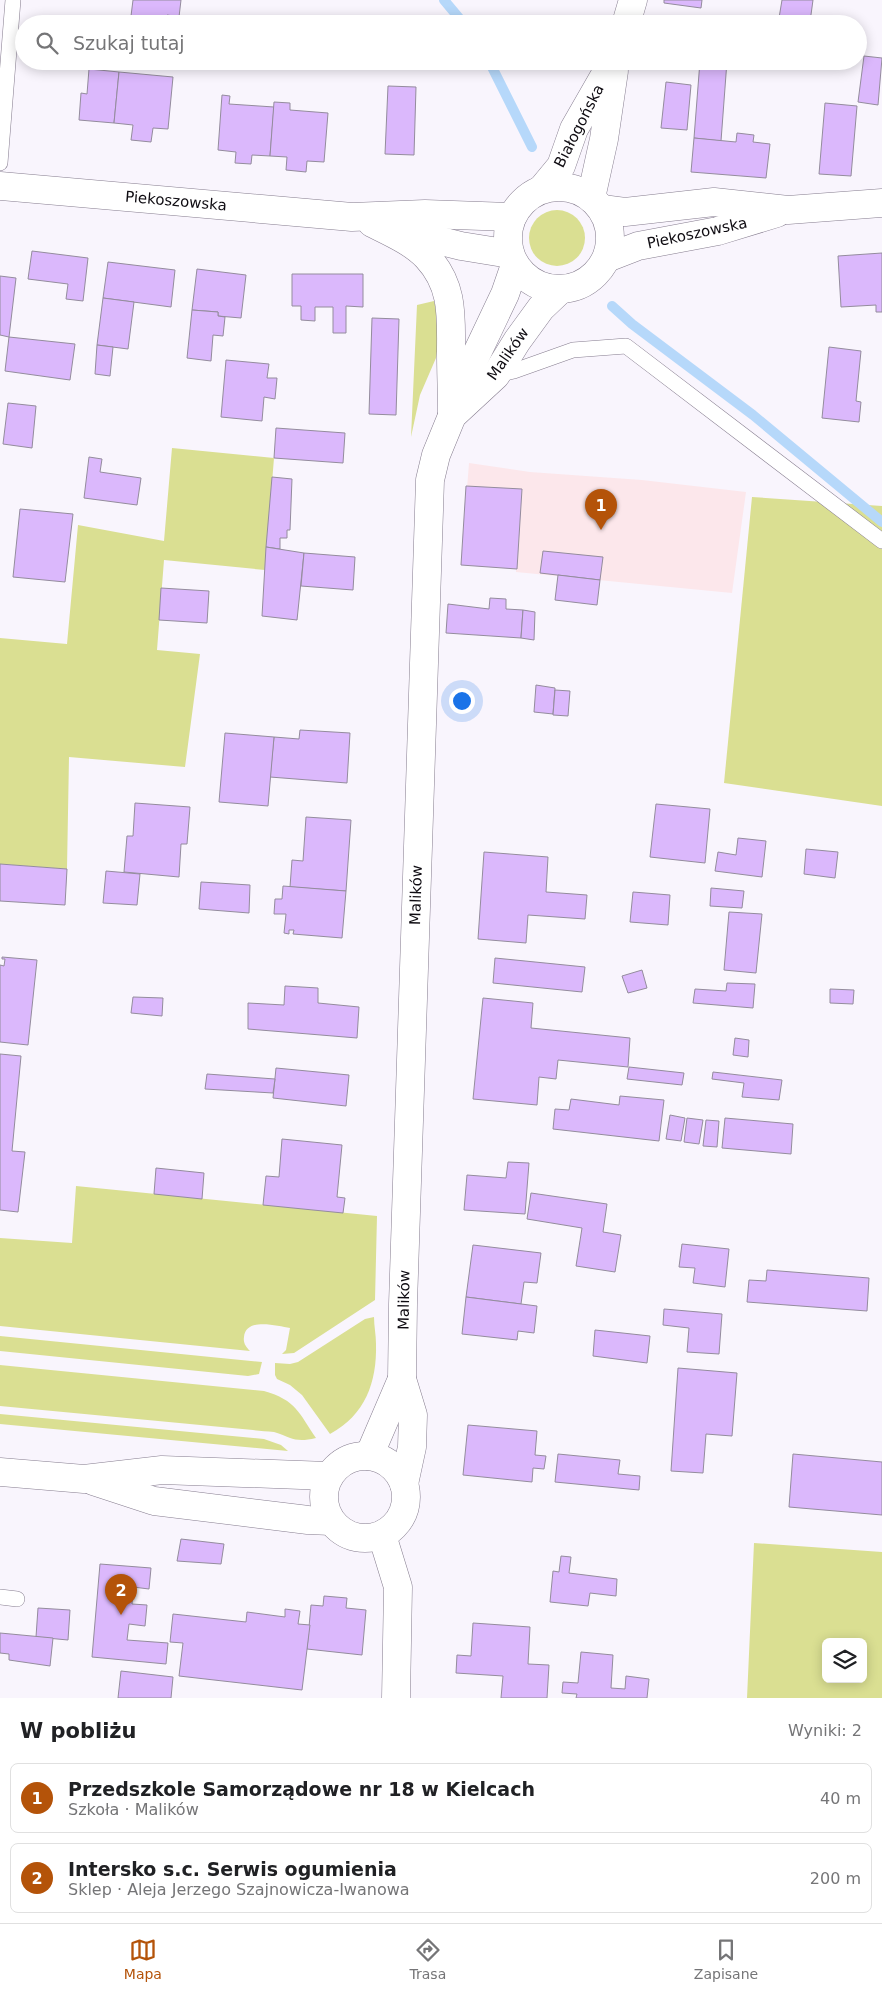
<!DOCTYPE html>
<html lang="pl">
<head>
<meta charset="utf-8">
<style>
  :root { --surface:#fff; --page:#f6f6f6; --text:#202124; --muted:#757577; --line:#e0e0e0; --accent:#b45309 }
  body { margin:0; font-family:"DejaVu Sans",sans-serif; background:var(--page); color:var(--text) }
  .controls { position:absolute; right:15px; bottom:15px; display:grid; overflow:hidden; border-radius:8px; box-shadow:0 2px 12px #0003 }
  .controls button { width:45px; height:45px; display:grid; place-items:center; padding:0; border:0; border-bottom:1px solid var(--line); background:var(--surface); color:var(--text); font:25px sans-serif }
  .you { position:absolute; left:461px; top:700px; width:18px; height:18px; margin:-12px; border:4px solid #fff; border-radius:50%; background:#1a73e8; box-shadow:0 0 0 8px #1a73e833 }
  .badge { display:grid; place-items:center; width:32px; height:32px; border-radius:50%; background:var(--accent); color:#fff; font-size:16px; font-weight:700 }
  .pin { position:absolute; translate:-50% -41px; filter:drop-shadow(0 1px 2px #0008) }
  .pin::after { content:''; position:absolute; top:26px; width:18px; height:15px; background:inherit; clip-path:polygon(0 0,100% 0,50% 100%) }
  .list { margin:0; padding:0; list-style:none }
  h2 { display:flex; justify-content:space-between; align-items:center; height:65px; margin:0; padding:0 20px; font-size:21px }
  h2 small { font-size:16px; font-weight:400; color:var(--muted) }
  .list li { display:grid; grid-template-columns:32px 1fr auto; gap:15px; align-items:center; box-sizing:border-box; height:70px; margin:0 10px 10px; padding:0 10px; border:1px solid var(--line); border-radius:8px }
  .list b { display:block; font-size:19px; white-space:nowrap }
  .list p { margin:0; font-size:16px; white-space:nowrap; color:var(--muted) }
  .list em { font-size:16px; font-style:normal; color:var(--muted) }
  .icon { flex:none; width:28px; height:28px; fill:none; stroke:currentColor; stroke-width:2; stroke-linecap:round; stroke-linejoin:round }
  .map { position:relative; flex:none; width:882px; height:1698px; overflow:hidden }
  .search { position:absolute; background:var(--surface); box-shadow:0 2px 12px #0003; left:15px; right:15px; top:15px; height:55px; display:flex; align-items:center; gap:12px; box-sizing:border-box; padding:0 18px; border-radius:28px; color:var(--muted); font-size:19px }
  .sheet { height:225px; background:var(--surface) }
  nav { display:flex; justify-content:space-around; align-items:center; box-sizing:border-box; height:70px; border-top:1px solid var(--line); background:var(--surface); font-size:14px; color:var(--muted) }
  nav a { display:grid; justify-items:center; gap:2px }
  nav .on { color:var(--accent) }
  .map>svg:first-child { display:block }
</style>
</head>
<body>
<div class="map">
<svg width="882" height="1698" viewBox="0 0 882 1698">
  <rect width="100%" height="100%" fill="#f9f5fd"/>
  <polygon fill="#fce7eb" points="469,463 530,472 642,480 746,492 732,593 516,572 516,569 461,565"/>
  <g fill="#dadf92" fill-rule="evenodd">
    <circle cx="557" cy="238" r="28"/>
    <polygon points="434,301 436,309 439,338 436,358 420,395 411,437 417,305"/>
    <polygon points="172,448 274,458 265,570 164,560 157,650 200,654 185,767 69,757 67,869 0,864 0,638 67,644 78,525 164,541"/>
    <polygon points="752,497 882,506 882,806 724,783"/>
    <path d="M76,1186l301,30 -2,84 -81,53 -12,1 4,-4 4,-22c-13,-2 -44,-11 -46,9 -1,6 2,10 6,14l-250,-25v-88l72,5z"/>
    <path d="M374,1317c0,9 2,18 2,27 1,39 -11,71 -46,90l-28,-39 -12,-10 -13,-6 -2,-4v-12l15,1 8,-2 67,-43z"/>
    <polygon points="0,1336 262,1362 259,1374 248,1376 0,1351"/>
    <path d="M0,1365l264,26c32,9 35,22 52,47 -21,5 -23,0 -42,-6 -7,-1 -14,-1 -21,-2l-253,-24z"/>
    <polygon points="0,1414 264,1439 281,1445 288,1451 0,1424"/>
    <path d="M754,1543l128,9v146h-135zM826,1642h37v37h-37z"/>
  </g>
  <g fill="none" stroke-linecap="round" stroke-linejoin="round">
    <g stroke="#b6d8fa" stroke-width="10">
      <polyline points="444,0 464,24"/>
      <polyline points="489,61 532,147"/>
      <polyline points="612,306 632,324 753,415 882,522"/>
    </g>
  </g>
  <g fill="#dbb8fc" stroke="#948c9d">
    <polygon points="133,0 181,0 179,17 167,15 166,24 130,24"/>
    <polygon points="664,0 702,0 701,8 664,3"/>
    <polygon points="782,0 813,0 810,22 779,18"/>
    <polygon points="864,56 882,58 878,105 858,102"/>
    <polygon points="700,61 727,61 721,141 694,138"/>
    <polygon points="89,69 119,72 114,123 79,120 81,93 87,94"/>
    <polygon points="119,72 173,77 168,129 153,128 151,142 131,140 133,125 114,123"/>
    <polygon points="666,82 691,85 687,130 661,128"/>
    <polygon points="388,86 416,87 414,155 385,154"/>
    <polygon points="222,95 230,96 229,104 274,107 270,156 252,155 251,164 235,163 236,152 218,150"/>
    <polygon points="274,102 290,103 290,110 328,113 324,162 307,161 306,172 286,170 287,157 270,156"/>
    <polygon points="825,103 857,106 851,176 819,174"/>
    <polygon points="737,133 754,135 753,142 770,144 766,178 691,172 694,138 736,142"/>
    <polygon points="32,251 88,258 83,301 66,299 68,284 28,279"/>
    <polygon points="882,253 882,312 876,312 876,305 841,307 838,256"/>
    <polygon points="108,262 175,270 171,307 103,298"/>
    <polygon points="197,269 246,275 241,318 218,316 218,312 192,310"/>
    <polygon points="292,274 363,274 363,307 346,306 346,333 333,333 333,307 315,307 315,321 301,320 301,306 292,306"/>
    <polygon points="0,276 16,278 9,337 0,335"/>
    <polygon points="103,298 134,302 128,349 97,345"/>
    <polygon points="192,310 218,312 218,316 225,317 223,336 213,335 211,361 187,358"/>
    <polygon points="372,318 399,319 396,415 369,414"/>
    <polygon points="9,337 75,344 70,380 5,371"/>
    <polygon points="97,345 113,347 110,376 95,374"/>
    <polygon points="829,347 861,351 856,401 861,402 859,422 822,418"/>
    <polygon points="226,360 269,364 267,378 277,378 275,399 264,397 262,421 221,417"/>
    <polygon points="8,403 36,406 32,448 3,444"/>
    <polygon points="276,428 345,433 343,463 274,458"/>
    <polygon points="89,457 102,459 100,472 141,478 137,505 84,498"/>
    <polygon points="272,477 292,479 290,530 287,530 287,538 280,538 280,549 266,547"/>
    <polygon points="466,486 522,489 517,569 461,565"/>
    <polygon points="20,509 73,514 65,582 13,577"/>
    <polygon points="266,547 304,553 297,620 262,616"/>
    <polygon points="543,551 603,557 600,580 540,573"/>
    <polygon points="304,553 355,557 353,590 301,586"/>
    <polygon points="558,575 600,580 597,605 555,600"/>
    <polygon points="161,588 209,591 207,623 159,620"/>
    <polygon points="490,598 506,599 506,609 523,610 521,638 446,633 448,604 489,609"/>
    <polygon points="523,610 535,612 534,640 521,638"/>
    <polygon points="536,685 555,688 553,714 534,712"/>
    <polygon points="555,690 570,691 568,716 553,715"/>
    <polygon points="300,730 350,733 347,783 270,777 274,737 299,739"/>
    <polygon points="225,733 274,737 268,806 219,802"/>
    <polygon points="135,803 190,807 187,844 181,844 179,877 124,872 127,836 133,836"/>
    <polygon points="656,804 710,809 705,863 650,857"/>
    <polygon points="306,817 351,820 346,891 290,887 292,860 303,861"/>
    <polygon points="738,838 766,841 762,877 715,871 718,852 736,855"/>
    <polygon points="806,849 838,852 835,878 804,874"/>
    <polygon points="484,852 548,857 546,892 587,895 585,919 528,915 526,943 478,939"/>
    <polygon points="0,864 67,869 65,905 0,901"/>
    <polygon points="106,871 140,874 137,905 103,903"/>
    <polygon points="201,882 250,885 249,913 199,909"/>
    <polygon points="283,886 346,891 342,938 293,934 294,930 289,930 289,934 284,933 286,914 274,914 275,899 282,899"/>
    <polygon points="711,888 744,891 742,908 710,906"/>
    <polygon points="633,892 670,895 668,925 630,922"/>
    <polygon points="729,912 762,914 756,973 724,970"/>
    <polygon points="2,957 37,960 28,1045 0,1042 0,965 4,966 5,959 2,959"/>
    <polygon points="495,958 585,967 582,992 493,983"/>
    <polygon points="642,970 647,988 628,993 622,976"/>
    <polygon points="727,983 755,984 753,1008 693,1003 695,989 726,991"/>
    <polygon points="285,986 318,988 318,1003 359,1007 357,1038 248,1029 248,1003 284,1005"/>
    <polygon points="830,989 854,990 853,1004 830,1003"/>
    <polygon points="133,997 163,998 162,1016 131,1013"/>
    <polygon points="483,998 533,1003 531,1028 630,1038 628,1067 558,1060 556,1079 539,1077 537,1105 473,1099"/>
    <polygon points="735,1038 749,1040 748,1057 733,1055"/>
    <polygon points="0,1054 21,1056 12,1151 25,1152 18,1212 0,1210"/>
    <polygon points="629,1067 684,1073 682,1085 627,1079"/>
    <polygon points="276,1068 349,1075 346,1106 273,1098"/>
    <polygon points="713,1072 782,1080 779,1100 742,1097 744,1083 712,1079"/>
    <polygon points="207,1074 275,1079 273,1093 205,1089"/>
    <polygon points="620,1096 664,1100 659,1141 553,1129 555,1109 569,1110 571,1099 619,1105"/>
    <polygon points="670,1115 685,1118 681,1141 666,1139"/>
    <polygon points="687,1118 703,1120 699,1144 684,1142"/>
    <polygon points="725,1118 793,1124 791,1154 722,1148"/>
    <polygon points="706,1120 719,1121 717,1147 703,1146"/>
    <polygon points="282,1139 342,1145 337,1197 345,1198 343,1213 263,1205 266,1176 279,1177"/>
    <polygon points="508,1162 529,1163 525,1214 464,1210 467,1175 506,1178"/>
    <polygon points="156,1168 204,1173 202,1199 154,1194"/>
    <polygon points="531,1193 607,1204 603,1232 621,1235 615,1272 576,1266 582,1228 527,1219"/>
    <polygon points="682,1244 729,1249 725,1287 693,1283 695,1268 679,1267"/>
    <polygon points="473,1245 541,1253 537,1283 524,1282 521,1304 466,1297"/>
    <polygon points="767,1270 869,1278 867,1311 747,1302 749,1280 766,1281"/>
    <polygon points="466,1297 537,1306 534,1333 518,1331 517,1340 462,1334"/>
    <polygon points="664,1309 722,1314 719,1354 687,1352 689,1328 663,1325"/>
    <polygon points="595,1330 650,1336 647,1363 593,1356"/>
    <polygon points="678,1368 737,1373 732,1436 706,1434 703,1473 671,1471"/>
    <polygon points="468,1425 537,1431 535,1455 546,1456 544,1469 533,1468 532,1482 463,1475"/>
    <polygon points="558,1454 620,1460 618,1474 640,1476 639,1490 555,1482"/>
    <polygon points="793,1454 882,1462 882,1515 789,1507"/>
    <polygon points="181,1539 224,1544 221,1564 177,1561"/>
    <polygon points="561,1556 571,1557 569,1573 617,1579 616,1596 590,1593 588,1606 550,1602 553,1571 559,1572"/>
    <polygon points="100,1564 151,1568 149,1589 133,1587 132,1604 147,1605 145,1626 129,1624 127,1640 168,1643 166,1664 92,1657"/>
    <polygon points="324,1596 347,1598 346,1608 366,1610 362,1655 307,1649 311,1605 323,1606"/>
    <polygon points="38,1608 70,1610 68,1640 36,1637"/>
    <polygon points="285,1609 300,1611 298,1624 310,1625 302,1690 179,1676 183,1643 170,1642 173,1614 246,1622 247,1612 285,1617"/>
    <polygon points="473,1623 530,1627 528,1664 549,1665 547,1698 501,1698 503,1676 456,1673 457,1655 471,1656"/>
    <polygon points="0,1633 53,1638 50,1666 9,1660 9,1654 0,1653"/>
    <polygon points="581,1652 613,1655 611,1688 625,1689 626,1676 649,1679 647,1698 576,1698 577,1694 562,1693 563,1682 578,1683"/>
    <polygon points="121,1671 173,1677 171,1698 118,1698"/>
  </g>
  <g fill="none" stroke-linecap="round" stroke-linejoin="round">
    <g stroke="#867d8f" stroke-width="16">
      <g id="lane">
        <polyline points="0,163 13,0"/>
        <polyline points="496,375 514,371 573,350 626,346 882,541"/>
        <polyline points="0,1597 17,1599"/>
      </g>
    </g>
    <g stroke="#867d8f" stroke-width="29">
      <g id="street">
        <polyline points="626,24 633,0"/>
        <polyline points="0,186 352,217 425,214 512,217"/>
        <polyline points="542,189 561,166 574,129 613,61"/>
        <polyline points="591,198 604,139 614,71"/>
        <path d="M372,223c18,9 41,19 55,34 27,29 24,60 24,95 0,21 1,42 1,62"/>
        <polyline points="401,231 461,246 510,254"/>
      </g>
    </g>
    <g stroke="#867d8f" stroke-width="29">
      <g id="secondary">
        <circle cx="559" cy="238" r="51"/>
        <polyline points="602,209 625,212 714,202 788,210 882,203"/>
        <polyline points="607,258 638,246 718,231 777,213"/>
        <polyline points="455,413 496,375 517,341 541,308 560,290"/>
        <circle cx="365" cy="1497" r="41"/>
        <polyline points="369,1456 402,1379"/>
        <polyline points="0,1472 84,1479 162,1470 328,1476"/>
        <polyline points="93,1481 154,1501 308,1520 331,1521"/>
        <polyline points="404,1484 412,1447 413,1415 402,1379 403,1304 430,480 436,455 452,416 468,372 505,294 515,265"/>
        <polyline points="382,1535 398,1587 396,1698"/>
      </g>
    </g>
    <use href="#lane" stroke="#fff" stroke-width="15"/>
    <use href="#street" stroke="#fff" stroke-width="28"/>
    <use href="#secondary" stroke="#fff" stroke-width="28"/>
  </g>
  <g text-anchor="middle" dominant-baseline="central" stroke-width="4.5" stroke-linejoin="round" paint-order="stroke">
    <g font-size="15" fill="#0e0b11" stroke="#fff">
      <text transform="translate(579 126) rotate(-63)">Białogońska</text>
      <text transform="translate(176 201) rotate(5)">Piekoszowska</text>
      <text transform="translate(697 233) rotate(-12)">Piekoszowska</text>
      <text transform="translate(508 354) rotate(-55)">Malików</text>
      <text transform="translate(416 895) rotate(-88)">Malików</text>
      <text transform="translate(404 1300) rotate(-89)">Malików</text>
    </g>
  </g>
</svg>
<div class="controls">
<button><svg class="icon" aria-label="layers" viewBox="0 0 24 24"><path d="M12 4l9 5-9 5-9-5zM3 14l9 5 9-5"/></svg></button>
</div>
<div class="you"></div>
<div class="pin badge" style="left:601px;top:530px">1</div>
<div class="pin badge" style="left:121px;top:1615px">2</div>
<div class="search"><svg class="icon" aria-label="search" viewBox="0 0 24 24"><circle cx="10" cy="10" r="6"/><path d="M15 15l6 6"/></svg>Szukaj tutaj</div>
</div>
<section class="sheet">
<h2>W pobliżu<small>Wyniki: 2</small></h2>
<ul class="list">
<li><span class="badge">1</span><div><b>Przedszkole Samorządowe nr 18 w Kielcach</b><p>Szkoła · Malików</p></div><em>40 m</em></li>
<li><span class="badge">2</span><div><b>Intersko s.c. Serwis ogumienia</b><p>Sklep · Aleja Jerzego Szajnowicza-Iwanowa</p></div><em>200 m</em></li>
</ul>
</section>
<nav>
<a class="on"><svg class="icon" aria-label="map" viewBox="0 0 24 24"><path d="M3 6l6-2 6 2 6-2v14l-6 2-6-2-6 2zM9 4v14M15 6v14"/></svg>Mapa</a>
<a><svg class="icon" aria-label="directions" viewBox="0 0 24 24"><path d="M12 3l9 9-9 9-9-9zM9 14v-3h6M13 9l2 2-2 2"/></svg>Trasa</a>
<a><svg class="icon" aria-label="saved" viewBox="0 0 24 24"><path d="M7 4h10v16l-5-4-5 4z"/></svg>Zapisane</a>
</nav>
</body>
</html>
